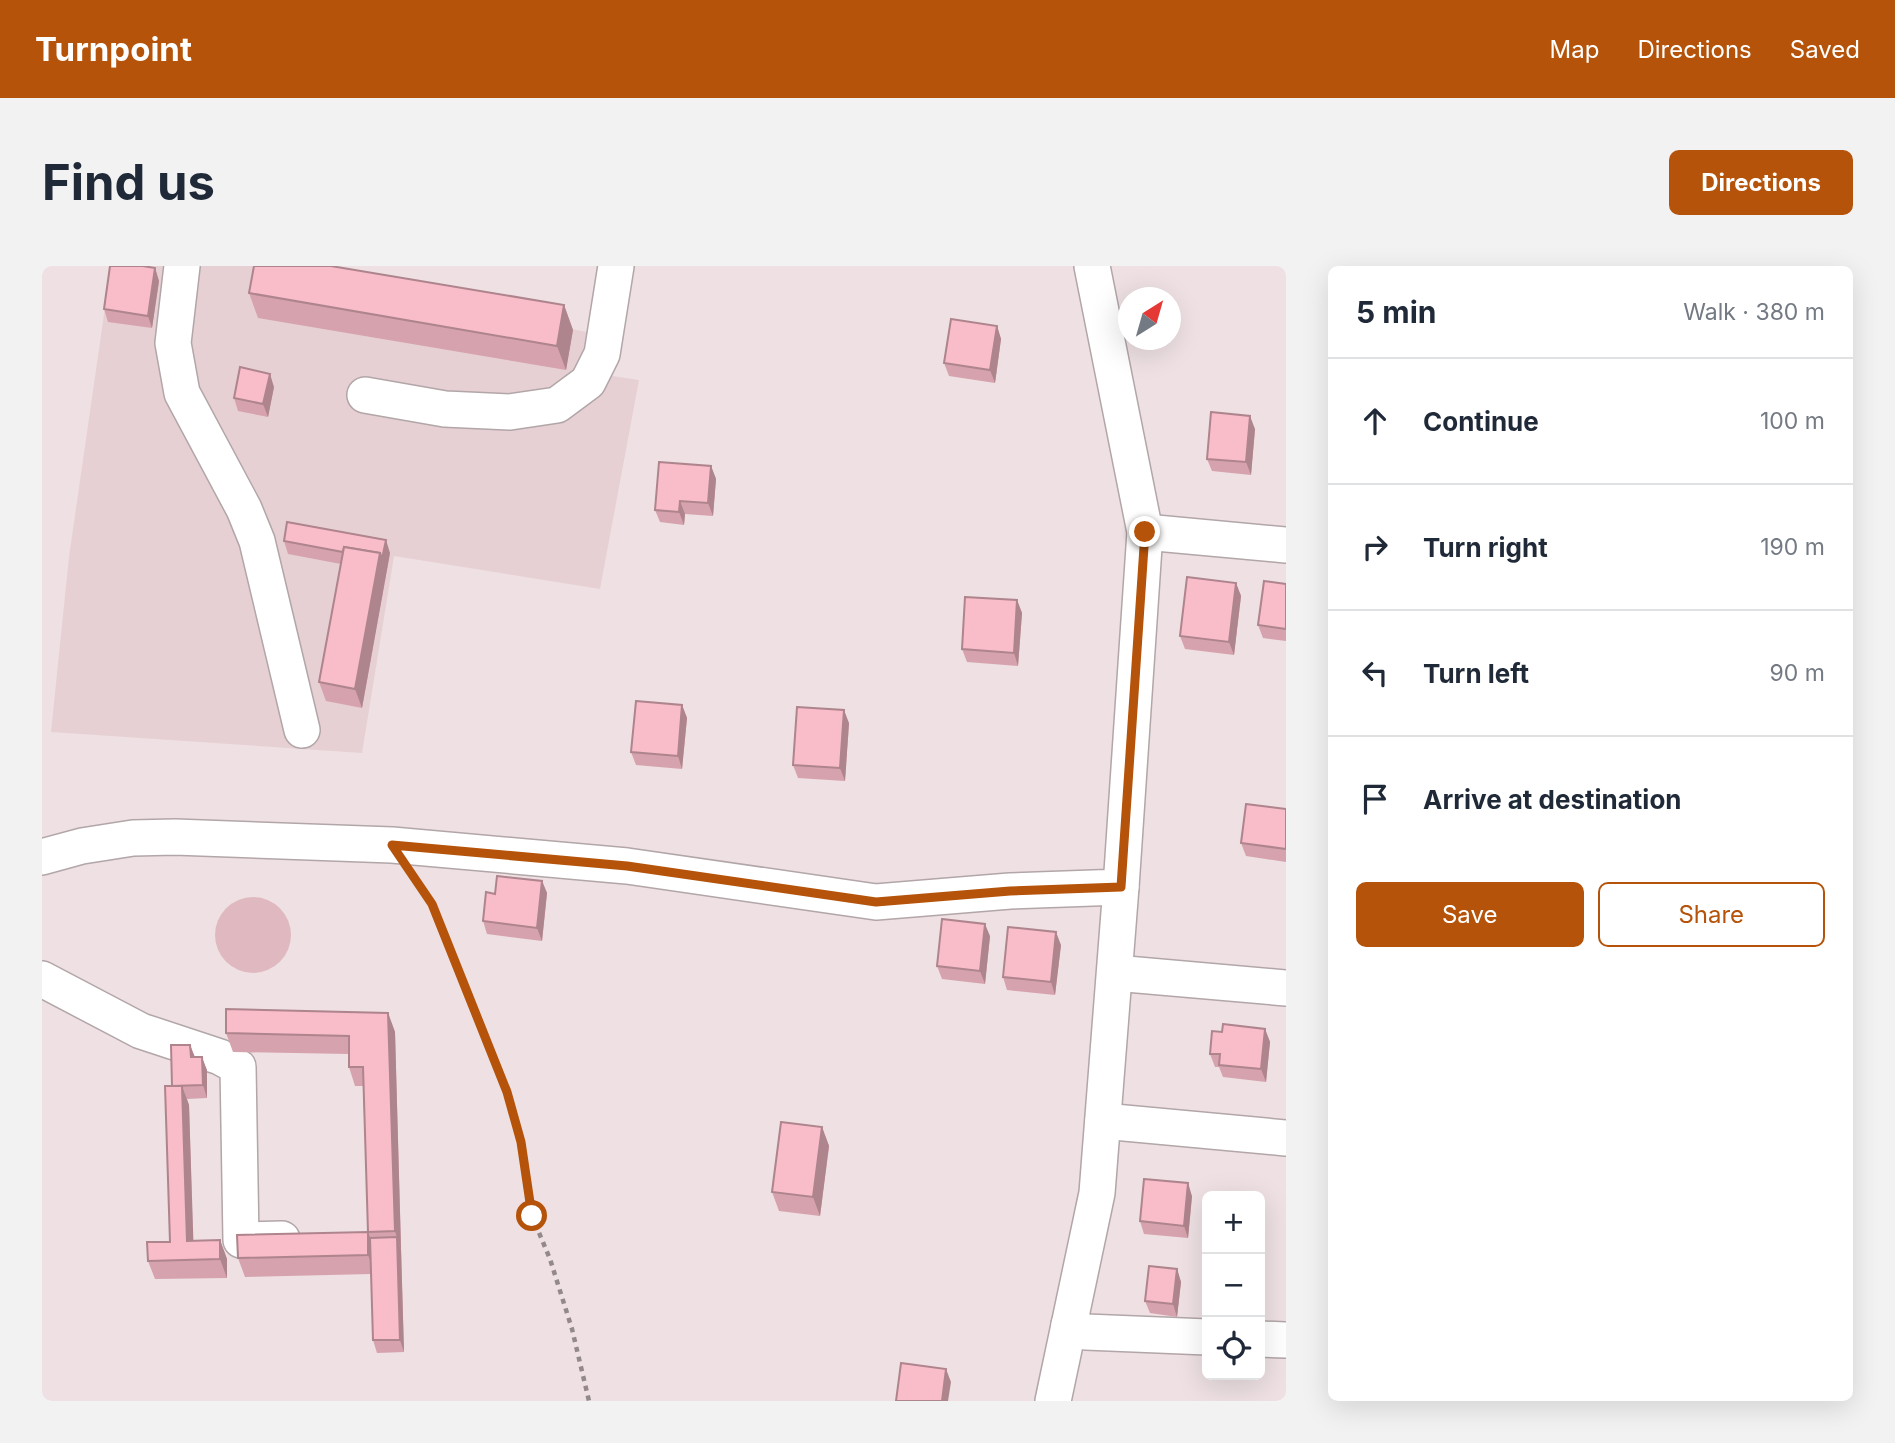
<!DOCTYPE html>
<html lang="en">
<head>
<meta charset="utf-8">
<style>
  :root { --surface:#fff; --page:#f2f2f3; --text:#1f2937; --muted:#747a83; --line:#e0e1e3; --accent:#b45309 }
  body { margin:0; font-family:Inter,sans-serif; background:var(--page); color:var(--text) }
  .controls { position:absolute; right:21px; bottom:21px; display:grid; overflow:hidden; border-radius:10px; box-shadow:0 7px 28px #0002 }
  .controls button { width:63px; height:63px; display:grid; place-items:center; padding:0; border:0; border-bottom:2px solid var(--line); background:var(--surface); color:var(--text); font:35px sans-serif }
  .compass { position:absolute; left:1076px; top:21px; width:63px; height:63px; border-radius:50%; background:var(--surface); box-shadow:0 7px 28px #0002; rotate:37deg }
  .stop { position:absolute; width:21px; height:21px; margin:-16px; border:5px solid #b45309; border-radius:50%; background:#fff }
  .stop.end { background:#b45309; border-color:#fff; box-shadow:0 2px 7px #0008 }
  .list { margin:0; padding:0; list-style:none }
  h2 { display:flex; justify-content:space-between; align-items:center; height:91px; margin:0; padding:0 28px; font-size:30px }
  h2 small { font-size:23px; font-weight:400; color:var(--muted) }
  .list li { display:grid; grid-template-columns:46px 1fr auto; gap:21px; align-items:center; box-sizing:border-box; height:126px; padding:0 28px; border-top:2px solid var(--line) }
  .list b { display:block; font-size:26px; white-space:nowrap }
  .list em { font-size:23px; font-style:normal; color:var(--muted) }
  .actions { display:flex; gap:14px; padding:21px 28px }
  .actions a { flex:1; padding:16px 0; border:2px solid var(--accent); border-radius:10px; text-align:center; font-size:24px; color:var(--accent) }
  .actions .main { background:var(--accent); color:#fff }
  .icon { flex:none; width:38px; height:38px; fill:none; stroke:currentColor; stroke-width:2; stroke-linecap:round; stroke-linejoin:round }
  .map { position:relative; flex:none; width:1244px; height:1135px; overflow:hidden; border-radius:10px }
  header { display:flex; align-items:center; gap:42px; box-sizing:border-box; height:98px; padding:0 35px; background:var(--accent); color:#fff }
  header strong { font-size:33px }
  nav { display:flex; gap:38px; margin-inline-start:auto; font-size:24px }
  .intro { display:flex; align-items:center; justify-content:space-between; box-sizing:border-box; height:168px; padding:0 42px }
  h1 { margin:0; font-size:49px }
  .button { padding:18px 32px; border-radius:10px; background:var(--accent); color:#fff; font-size:24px; font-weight:700 }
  main { display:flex; gap:42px; padding:0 42px }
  aside { flex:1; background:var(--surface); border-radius:10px; box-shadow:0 7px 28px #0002 }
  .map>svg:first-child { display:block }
</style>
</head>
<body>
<header>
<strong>Turnpoint</strong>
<nav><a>Map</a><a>Directions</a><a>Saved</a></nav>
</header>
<div class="intro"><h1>Find us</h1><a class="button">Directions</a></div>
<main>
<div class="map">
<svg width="1244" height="1135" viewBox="0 0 1244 1135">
  <rect width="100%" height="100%" fill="#eee0e3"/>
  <polygon fill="#e6d0d4" points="69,0 225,0 578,73 570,110 597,114 558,323 352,290 320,487 9,466 27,291"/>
  <circle fill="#e0b9c0" cx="211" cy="669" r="38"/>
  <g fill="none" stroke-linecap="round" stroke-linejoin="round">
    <g stroke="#b2a6a8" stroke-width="38">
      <g id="minor">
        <polyline points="140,0 131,77 140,127 202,243 215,275 260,464"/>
        <polyline points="323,129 403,143 468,146 515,139 546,116 560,88 574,0"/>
        <polyline points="1103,266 1244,279"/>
        <polyline points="0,591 40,580 91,572 133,571 350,579 585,600 834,636 968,625 1079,621 1103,266 1050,0"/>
        <polyline points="1073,707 1244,722"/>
        <polyline points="0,713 99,765 178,791 196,801 199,974 240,973"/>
        <polyline points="1061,855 1244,872"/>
        <polyline points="1027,1059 1044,1066 1165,1071"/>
        <polyline points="1218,1073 1244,1074"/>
        <polyline points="1011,1135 1055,927 1079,621"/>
      </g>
    </g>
    <polyline stroke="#93898b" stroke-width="4.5" stroke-dasharray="5 5" stroke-linecap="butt" points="372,611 390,638 465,826 479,876 490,950 508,993 530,1063 547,1135"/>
    <use href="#minor" stroke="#fff" stroke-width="35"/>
  </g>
  <g fill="#d6a2ad">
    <polygon points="113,2 117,15 110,62 66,56 62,43"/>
    <polygon points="207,27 522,39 531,64 524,104 216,52"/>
    <polygon points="955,60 959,73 953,117 907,110 902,97"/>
    <polygon points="232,121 226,151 196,145 192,132"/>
    <polygon points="1213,163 1209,209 1170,205 1165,193"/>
    <polygon points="669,200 674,213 671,250 643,248 642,259 618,256 613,244"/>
    <polygon points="242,275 348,287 320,442 284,435 277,416 299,298 246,288"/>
    <polygon points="1194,317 1199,330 1192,389 1143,383 1138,370"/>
    <polygon points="1244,318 1244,375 1221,372 1216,359"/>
    <polygon points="975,334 980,347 976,400 925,396 920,383"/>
    <polygon points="640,439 645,452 640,503 594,499 589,486"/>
    <polygon points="807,457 803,515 756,512 751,499"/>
    <polygon points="1244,543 1244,596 1204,590 1199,577"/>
    <polygon points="500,615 505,627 500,675 445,668 441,655 453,628"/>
    <polygon points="948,670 943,718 900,713 895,700"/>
    <polygon points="1019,679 1013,729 965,724 961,711"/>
    <polygon points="346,747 353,766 362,1086 335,1087 331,1074 329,1008 203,1011 196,992 326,966 321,820 313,820 307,801 307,788 191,786 184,767"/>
    <polygon points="1223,763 1228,776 1224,816 1181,811 1177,801 1173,801 1168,788 1180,766"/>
    <polygon points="148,779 153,791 165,804 165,832 145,833 147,839 151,975 178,974 185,993 185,1012 113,1013 106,995 128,976 130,820"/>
    <polygon points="780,861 787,880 778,950 737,945 730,926"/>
    <polygon points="1150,930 1146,972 1102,968 1098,955"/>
    <polygon points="1135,1003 1139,1016 1135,1051 1108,1047 1103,1035"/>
  </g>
  <g fill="#ae848d">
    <polygon points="113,2 117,15 110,62 106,50"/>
    <polygon points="522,39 531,64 524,104 515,80"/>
    <polygon points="955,60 959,73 953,117 948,104"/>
    <polygon points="228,108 232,121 226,151 221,138"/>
    <polygon points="1208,150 1213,163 1209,209 1204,196"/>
    <polygon points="669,200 674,213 671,250 666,237"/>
    <polygon points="638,235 643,248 642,259 637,246"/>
    <polygon points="344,274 348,287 320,442 313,423 338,287"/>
    <polygon points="1194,317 1199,330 1192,389 1187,376"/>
    <polygon points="975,334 980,347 976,400 972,387"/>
    <polygon points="640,439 645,452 640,503 636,490"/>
    <polygon points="802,444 807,457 803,515 798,502"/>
    <polygon points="500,615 505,627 500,675 495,662"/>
    <polygon points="943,658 948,670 943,718 938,705"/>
    <polygon points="1014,666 1019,679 1013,729 1009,716"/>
    <polygon points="346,747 353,766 359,984 353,965"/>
    <polygon points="1223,763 1228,776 1224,816 1219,803"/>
    <polygon points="148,779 153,792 149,791"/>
    <polygon points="160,791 165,804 165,832 161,819"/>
    <polygon points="140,820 147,839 152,994 145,975"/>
    <polygon points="780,861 787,880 778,950 771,931"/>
    <polygon points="1146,917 1150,930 1146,972 1142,960"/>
    <polygon points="326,966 333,985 333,1008 326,989"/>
    <polygon points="355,971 359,984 362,1086 358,1074"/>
    <polygon points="178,974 185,993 185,1012 178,993"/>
    <polygon points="1135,1003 1139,1016 1135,1051 1131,1038"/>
    <polygon points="904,1103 909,1116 906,1135 900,1135"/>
  </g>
  <g fill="#f9bcc9" stroke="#ae848d" stroke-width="2">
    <polygon points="68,0 101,0 113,2 106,50 62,43"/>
    <polygon points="212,0 289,0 522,39 515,80 207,27"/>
    <polygon points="909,53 955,60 948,104 902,97"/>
    <polygon points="198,101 228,108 221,138 192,132"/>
    <polygon points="1169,146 1208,150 1204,196 1165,193"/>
    <polygon points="617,196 669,200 666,237 638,235 637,246 613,244"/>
    <polygon points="245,256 344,274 340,293 338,287 302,281 301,286 242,275"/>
    <polygon points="302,281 338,287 313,423 277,416"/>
    <polygon points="1145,311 1194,317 1187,376 1138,370"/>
    <polygon points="1222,315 1244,318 1244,363 1216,359"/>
    <polygon points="923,331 975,334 972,387 920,383"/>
    <polygon points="594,435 640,439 636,490 589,486"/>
    <polygon points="755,441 802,444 798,502 751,499"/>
    <polygon points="1204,538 1244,543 1244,583 1199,577"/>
    <polygon points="455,610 500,615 495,662 441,655 444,626 453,628"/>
    <polygon points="900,653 943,658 938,705 895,700"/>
    <polygon points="966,661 1014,666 1009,716 961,711"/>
    <polygon points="184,743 346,747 353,965 326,966 321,801 307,801 307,770 184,767"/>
    <polygon points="1181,758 1223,763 1219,803 1177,799 1178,788 1168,788 1170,765 1180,766"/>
    <polygon points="129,779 148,779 149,791 160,791 161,819 130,820"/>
    <polygon points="123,820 140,820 145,975 178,974 178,993 106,995 105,976 128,976"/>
    <polygon points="739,856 780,861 771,931 730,926"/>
    <polygon points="1102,913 1146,917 1142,960 1098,955"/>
    <polygon points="326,966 326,989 196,992 195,969"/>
    <polygon points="355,971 358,1074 331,1074 328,972"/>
    <polygon points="1107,1000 1135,1003 1131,1038 1103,1035"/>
    <polygon points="859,1097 904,1103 900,1135 854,1135"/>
  </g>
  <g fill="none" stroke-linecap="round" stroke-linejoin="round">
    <polyline stroke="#b45309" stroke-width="9" points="490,950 479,876 465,826 390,638 350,579 585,600 834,636 968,625 1079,621 1103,266"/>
  </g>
</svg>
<div class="controls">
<button>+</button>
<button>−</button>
<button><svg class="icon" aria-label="locate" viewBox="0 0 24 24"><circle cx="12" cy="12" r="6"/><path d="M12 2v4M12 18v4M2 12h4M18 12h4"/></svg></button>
</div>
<svg class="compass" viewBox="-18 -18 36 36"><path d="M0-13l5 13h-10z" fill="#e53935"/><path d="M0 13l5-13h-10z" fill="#747a83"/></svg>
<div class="stop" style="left:490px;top:950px"></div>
<div class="stop end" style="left:1103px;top:266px"></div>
</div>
<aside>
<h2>5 min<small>Walk · 380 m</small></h2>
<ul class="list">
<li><svg class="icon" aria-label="ahead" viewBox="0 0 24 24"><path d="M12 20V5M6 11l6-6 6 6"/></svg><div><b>Continue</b></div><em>100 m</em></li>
<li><svg class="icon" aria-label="right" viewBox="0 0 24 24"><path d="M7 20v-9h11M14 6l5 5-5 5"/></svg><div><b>Turn right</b></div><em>190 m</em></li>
<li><svg class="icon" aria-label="left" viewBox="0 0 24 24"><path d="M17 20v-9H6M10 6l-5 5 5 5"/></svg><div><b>Turn left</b></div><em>90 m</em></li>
<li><svg class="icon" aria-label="arrive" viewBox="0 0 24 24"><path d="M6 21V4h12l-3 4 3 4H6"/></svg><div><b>Arrive at destination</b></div></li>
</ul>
<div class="actions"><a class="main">Save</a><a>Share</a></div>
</aside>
</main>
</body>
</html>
